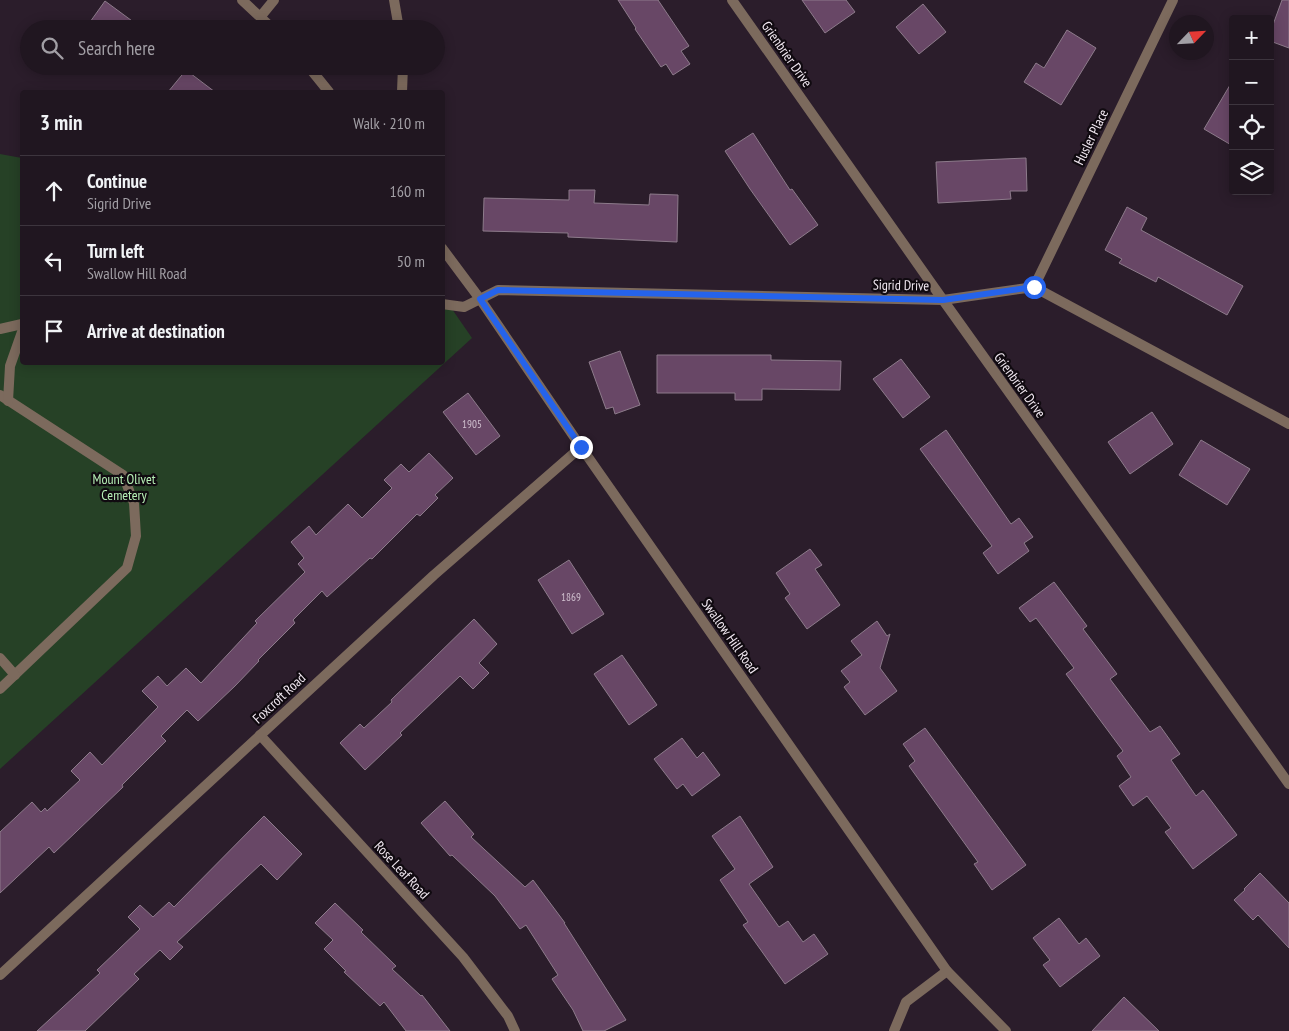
<!DOCTYPE html>
<html lang="en">
<head>
<meta charset="utf-8">
<style>
  :root { --surface:#201620; --page:#281f29; --text:#f1f3f6; --muted:#a29fa5; --line:#3d353e }
  body { margin:0; font-family:"PT Sans Narrow",sans-serif; background:var(--page); color:var(--text) }
  .controls { position:absolute; right:15px; top:15px; display:grid; overflow:hidden; border-radius:5px; box-shadow:0 2px 12px #0003 }
  .controls button { width:45px; height:45px; display:grid; place-items:center; padding:0; border:0; border-bottom:1px solid var(--line); background:var(--surface); color:var(--text); font:25px sans-serif }
  .compass { position:absolute; left:1169px; top:15px; width:45px; height:45px; border-radius:50%; background:var(--surface); box-shadow:0 2px 12px #0003; rotate:65deg }
  .stop { position:absolute; width:15px; height:15px; margin:-11px; border:4px solid #2563eb; border-radius:50%; background:#fff }
  .stop.end { background:#2563eb; border-color:#fff; box-shadow:0 1px 5px #0008 }
  .list { margin:0; padding:0; list-style:none }
  h2 { display:flex; justify-content:space-between; align-items:center; height:65px; margin:0; padding:0 20px; font-size:21px }
  h2 small { font-size:16px; font-weight:400; color:var(--muted) }
  .list li { display:grid; grid-template-columns:32px 1fr auto; gap:15px; align-items:center; box-sizing:border-box; height:70px; padding:0 20px; border-top:1px solid var(--line) }
  .list b { display:block; font-size:19px; white-space:nowrap }
  .list p { margin:0; font-size:16px; white-space:nowrap; color:var(--muted) }
  .list em { font-size:16px; font-style:normal; color:var(--muted) }
  .icon { flex:none; width:28px; height:28px; fill:none; stroke:currentColor; stroke-width:2; stroke-linecap:round; stroke-linejoin:round }
  .map { position:relative; flex:none; width:1289px; height:1031px; overflow:hidden }
  .search { position:absolute; background:var(--surface); box-shadow:0 2px 12px #0003; left:20px; top:20px; width:425px; height:55px; display:flex; align-items:center; gap:12px; box-sizing:border-box; padding:0 18px; border-radius:28px; color:var(--muted); font-size:19px }
  .panel { position:absolute; background:var(--surface); box-shadow:0 2px 12px #0003; left:20px; top:90px; width:425px; height:275px; border-radius:5px }
  .map>svg:first-child { display:block }
</style>
</head>
<body>
<div class="map">
<svg width="1289" height="1031" viewBox="0 0 1289 1031">
  <rect width="100%" height="100%" fill="#2b1d2b"/>
  <polygon fill="#264126" points="0,154 22,158 22,362 442,362 443,296 472,338 0,769"/>
  <g fill="#684766" stroke="#8d7b8b">
    <polygon points="618,0 658,0 689,46 681,51 690,64 673,75 666,64 661,67 635,29 636,28"/>
    <polygon points="802,0 846,0 855,12 825,33"/>
    <polygon points="1282,0 1289,0 1289,48 1270,41 1270,33"/>
    <polygon points="105,1 143,29 85,29"/>
    <polygon points="923,4 946,32 919,54 896,27"/>
    <polygon points="1067,30 1096,48 1061,105 1024,82 1036,63 1044,68"/>
    <polygon points="186,70 215,92 168,92"/>
    <polygon points="1233,80 1233,146 1204,129"/>
    <polygon points="753,133 790,190 792,189 818,225 790,245 750,189 725,151"/>
    <polygon points="1026,158 1027,191 1010,191 1011,199 938,203 936,162"/>
    <polygon points="569,190 595,190 594,203 649,205 650,194 678,195 677,242 568,237 568,233 483,231 484,198 569,200"/>
    <polygon points="1127,207 1147,218 1141,230 1243,286 1227,315 1158,277 1156,282 1119,263 1122,259 1105,250"/>
    <polygon points="620,351 640,405 615,414 613,407 606,409 589,362"/>
    <polygon points="657,355 771,355 771,360 841,361 840,390 762,389 762,400 735,400 735,393 657,393"/>
    <polygon points="901,359 930,397 903,418 873,379"/>
    <polygon points="468,393 500,436 476,455 443,412"/>
    <polygon points="1152,412 1173,444 1130,474 1108,442"/>
    <polygon points="946,430 1011,524 1019,518 1033,537 1024,543 1029,551 998,574 983,553 992,546 920,449"/>
    <polygon points="1201,440 1250,469 1227,505 1179,475"/>
    <polygon points="429,453 453,478 435,495 438,498 420,516 417,514 372,559 370,558 327,597 322,591 293,620 295,623 258,660 259,661 235,686 198,721 187,710 161,736 166,741 122,785 123,787 54,853 49,847 0,893 0,832 32,802 41,812 45,808 47,811 80,780 71,771 90,752 102,765 158,707 142,691 158,676 167,686 186,668 201,683 257,623 255,621 305,572 298,564 304,558 291,542 309,526 316,535 348,504 362,518 392,488 384,480 401,464 409,472"/>
    <polygon points="810,549 822,565 815,569 840,605 807,629 785,598 790,594 776,573"/>
    <polygon points="569,560 604,614 572,634 538,580"/>
    <polygon points="1054,582 1087,626 1083,629 1117,674 1110,679 1150,732 1160,726 1180,754 1171,760 1196,796 1203,790 1237,835 1193,869 1165,832 1171,828 1147,796 1133,806 1119,786 1131,777 1117,756 1123,751 1066,674 1074,668 1036,618 1030,622 1019,608"/>
    <polygon points="474,619 497,644 479,663 489,673 473,689 460,676 400,733 402,735 365,770 340,743 360,724 364,728 392,702 391,700"/>
    <polygon points="877,621 887,636 890,634 880,668 897,691 865,715 844,687 850,682 841,671 862,655 851,641"/>
    <polygon points="622,655 657,705 629,725 594,674"/>
    <polygon points="925,728 1026,865 992,890 974,864 978,862 909,766 915,761 903,744"/>
    <polygon points="682,738 697,758 703,752 720,775 692,796 683,784 677,789 654,759"/>
    <polygon points="445,801 474,834 471,837 525,887 533,880 565,923 564,923 626,1020 604,1031 583,1031 573,1010 552,979 558,975 526,925 520,929 495,896 452,855 450,856 421,823"/>
    <polygon points="264,816 302,854 277,880 261,864 177,942 183,947 170,960 160,950 134,974 139,979 85,1031 37,1031 100,973 97,970 140,929 128,917 140,905 153,917 169,902 174,907"/>
    <polygon points="740,816 773,867 749,884 779,927 788,921 803,942 814,934 828,954 785,984 743,925 748,922 720,880 735,869 712,836"/>
    <polygon points="1260,873 1289,903 1289,948 1258,915 1253,920 1234,900 1245,890 1244,889"/>
    <polygon points="335,903 363,930 361,932 396,966 392,969 421,996 422,995 450,1031 406,1031 384,1002 380,1006 344,972 346,971 324,949 333,940 315,923"/>
    <polygon points="1059,918 1079,944 1086,938 1100,956 1060,987 1043,965 1050,960 1033,938"/>
    <polygon points="1124,997 1159,1031 1092,1031"/>
  </g>
  <g fill="none" stroke-linecap="round" stroke-linejoin="round">
    <g stroke="#7c6a5d" stroke-width="10">
      <polyline points="394,0 399,29"/>
      <polyline points="261,16 274,0"/>
      <polyline points="402,92 403,66"/>
      <polyline points="442,304 464,307 480,299"/>
      <polyline points="0,329 22,324"/>
      <polyline points="0,395 123,475 134,503 136,536 127,568 0,689"/>
      <polyline points="8,401 10,366 22,332"/>
      <polyline points="0,658 15,675"/>
    </g>
    <g stroke="#7c6a5d" stroke-width="10">
      <polyline points="242,0 273,29"/>
      <polyline points="732,0 943,300 1289,784"/>
      <polyline points="308,66 329,92"/>
      <polyline points="442,248 480,299 581,447 947,971 1006,1031"/>
      <polyline points="1034,287 1173,0"/>
      <polyline points="480,299 498,290 943,300 1034,287 1289,424"/>
      <polyline points="260,735 463,957 508,1016 515,1031"/>
      <polyline points="0,975 434,575 581,447"/>
      <polyline points="894,1031 906,1002 947,971"/>
    </g>
  </g>
  <g fill="none" stroke-linecap="round" stroke-linejoin="round">
    <polyline stroke="#2563eb" stroke-width="6" points="581,447 480,299 498,290 943,300 1034,287"/>
  </g>
  <g text-anchor="middle" dominant-baseline="central" stroke-width="4.5" stroke-linejoin="round" paint-order="stroke">
    <g font-size="11" fill="#d0c0cf">
      <text x="472" y="424">1905</text>
      <text x="571" y="597">1869</text>
    </g>
    <g font-size="14" fill="#f2e9f2" stroke="#100a10">
      <text transform="translate(787 54) rotate(55)">Grienbrier Drive</text>
      <text transform="translate(1091 137) rotate(-64)">Husler Place</text>
      <text transform="translate(901 285) rotate(1)">Sigrid Drive</text>
      <text transform="translate(1020 385) rotate(54)">Grienbrier Drive</text>
      <text transform="translate(730 636) rotate(55)">Swallow Hill Road</text>
      <text transform="translate(279 698) rotate(-43)">Foxcroft Road</text>
      <text transform="translate(402 870) rotate(47)">Rose Leaf Road</text>
    </g>
    <g font-size="14" fill="#b6eeb5" stroke="#100a10">
      <text x="124" y="479">Mount Olivet<tspan x="124" dy="16">Cemetery</tspan></text>
    </g>
  </g>
</svg>
<div class="controls">
<button>+</button>
<button>−</button>
<button><svg class="icon" aria-label="locate" viewBox="0 0 24 24"><circle cx="12" cy="12" r="6"/><path d="M12 2v4M12 18v4M2 12h4M18 12h4"/></svg></button>
<button><svg class="icon" aria-label="layers" viewBox="0 0 24 24"><path d="M12 4l9 5-9 5-9-5zM3 14l9 5 9-5"/></svg></button>
</div>
<svg class="compass" viewBox="-18 -18 36 36"><path d="M0-13l5 13h-10z" fill="#e53935"/><path d="M0 13l5-13h-10z" fill="#a29fa5"/></svg>
<div class="stop" style="left:1034px;top:287px"></div>
<div class="stop end" style="left:581px;top:447px"></div>
<div class="search"><svg class="icon" aria-label="search" viewBox="0 0 24 24"><circle cx="10" cy="10" r="6"/><path d="M15 15l6 6"/></svg>Search here</div>
<section class="panel">
<h2>3 min<small>Walk · 210 m</small></h2>
<ul class="list">
<li><svg class="icon" aria-label="ahead" viewBox="0 0 24 24"><path d="M12 20V5M6 11l6-6 6 6"/></svg><div><b>Continue</b><p>Sigrid Drive</p></div><em>160 m</em></li>
<li><svg class="icon" aria-label="left" viewBox="0 0 24 24"><path d="M17 20v-9H6M10 6l-5 5 5 5"/></svg><div><b>Turn left</b><p>Swallow Hill Road</p></div><em>50 m</em></li>
<li><svg class="icon" aria-label="arrive" viewBox="0 0 24 24"><path d="M6 21V4h12l-3 4 3 4H6"/></svg><div><b>Arrive at destination</b></div></li>
</ul>
</section>
</div>
</body>
</html>
